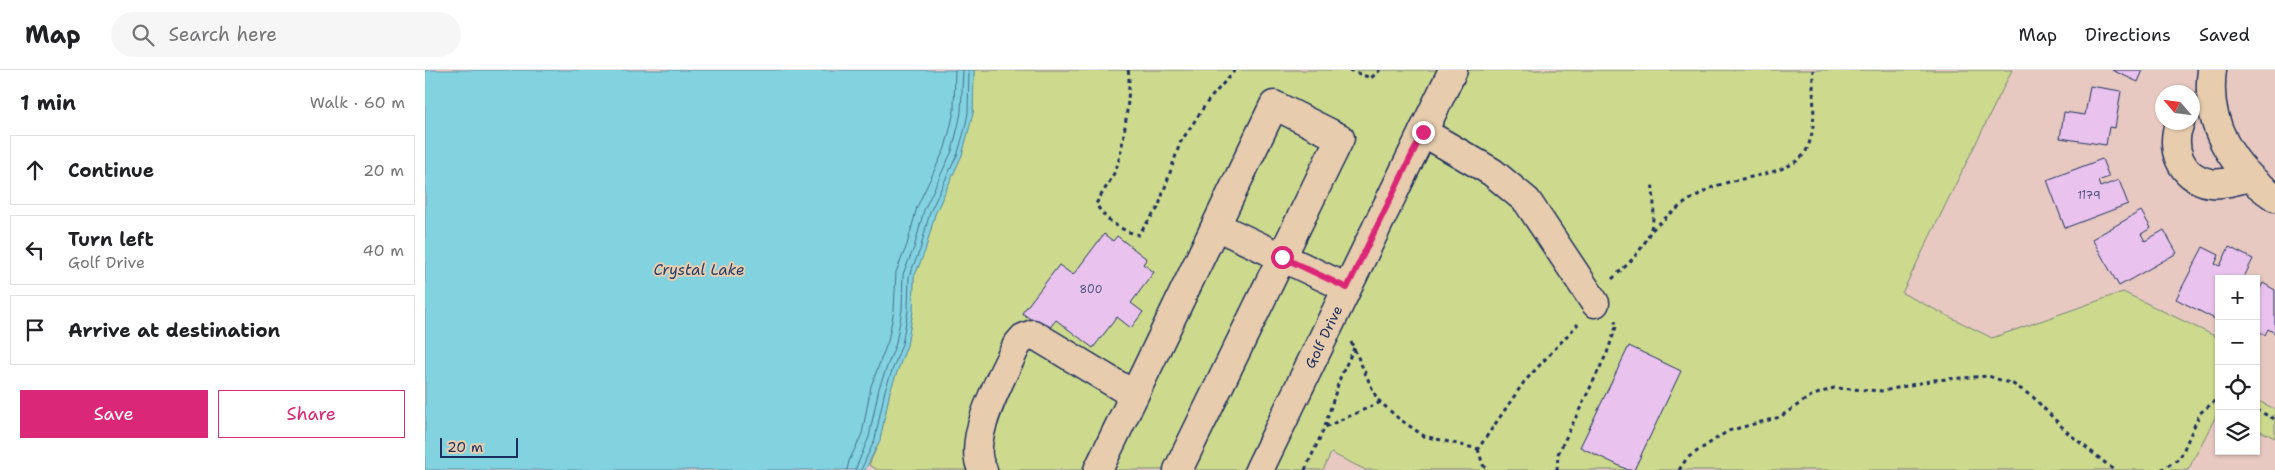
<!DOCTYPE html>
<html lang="en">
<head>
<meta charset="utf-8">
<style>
  :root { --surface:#fff; --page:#f6f6f6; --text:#202124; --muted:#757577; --line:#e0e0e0; --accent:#db2777 }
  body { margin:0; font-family:"Shantell Sans",sans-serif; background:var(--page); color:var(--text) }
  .controls { position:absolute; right:15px; bottom:15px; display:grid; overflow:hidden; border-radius:0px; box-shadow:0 1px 4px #0004 }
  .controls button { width:45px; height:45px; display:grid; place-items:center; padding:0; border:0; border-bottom:1px solid var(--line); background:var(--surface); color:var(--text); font:25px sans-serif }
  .compass { position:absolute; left:1730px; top:15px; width:45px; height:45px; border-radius:50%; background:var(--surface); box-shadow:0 1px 4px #0004; rotate:298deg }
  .scale { position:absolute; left:15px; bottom:12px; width:78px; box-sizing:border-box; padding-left:5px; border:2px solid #1b2f5e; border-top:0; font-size:14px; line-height:18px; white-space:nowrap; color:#1b2f5e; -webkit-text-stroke:4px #e7ccae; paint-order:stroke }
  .stop { position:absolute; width:15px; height:15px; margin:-11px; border:4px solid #db2777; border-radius:50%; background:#fff }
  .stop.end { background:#db2777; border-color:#fff; box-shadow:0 1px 5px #0008 }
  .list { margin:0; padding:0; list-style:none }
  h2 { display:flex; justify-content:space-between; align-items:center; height:65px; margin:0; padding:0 20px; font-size:21px }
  h2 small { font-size:16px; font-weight:400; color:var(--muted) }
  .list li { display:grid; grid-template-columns:32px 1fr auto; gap:15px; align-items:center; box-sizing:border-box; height:70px; margin:0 10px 10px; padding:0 10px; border:1px solid var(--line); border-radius:0px }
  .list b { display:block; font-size:19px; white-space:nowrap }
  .list p { margin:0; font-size:16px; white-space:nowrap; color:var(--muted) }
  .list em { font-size:16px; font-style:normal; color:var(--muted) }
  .actions { display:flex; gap:10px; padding:15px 20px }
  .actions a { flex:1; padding:11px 0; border:1px solid var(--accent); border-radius:0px; text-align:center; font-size:18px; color:var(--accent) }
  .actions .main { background:var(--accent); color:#fff }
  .icon { flex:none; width:28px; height:28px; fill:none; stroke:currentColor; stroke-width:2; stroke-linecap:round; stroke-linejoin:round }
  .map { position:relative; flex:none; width:1850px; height:400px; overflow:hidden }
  header { display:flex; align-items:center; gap:30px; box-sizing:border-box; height:70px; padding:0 25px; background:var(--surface); border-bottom:1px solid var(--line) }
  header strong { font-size:24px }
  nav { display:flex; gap:28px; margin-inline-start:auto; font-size:18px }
  .search { width:350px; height:45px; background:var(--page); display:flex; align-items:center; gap:12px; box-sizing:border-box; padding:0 18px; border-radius:28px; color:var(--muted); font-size:19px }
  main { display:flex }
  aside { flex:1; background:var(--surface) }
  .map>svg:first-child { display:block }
</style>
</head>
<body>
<header>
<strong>Map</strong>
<div class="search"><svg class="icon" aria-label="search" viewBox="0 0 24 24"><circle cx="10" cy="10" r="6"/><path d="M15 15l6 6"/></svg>Search here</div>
<nav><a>Map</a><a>Directions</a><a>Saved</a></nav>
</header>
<main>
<aside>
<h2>1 min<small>Walk · 60 m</small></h2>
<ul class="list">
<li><svg class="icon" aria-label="ahead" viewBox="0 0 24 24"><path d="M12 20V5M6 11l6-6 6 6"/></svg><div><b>Continue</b></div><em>20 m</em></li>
<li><svg class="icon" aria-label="left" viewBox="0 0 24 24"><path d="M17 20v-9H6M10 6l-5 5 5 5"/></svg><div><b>Turn left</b><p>Golf Drive</p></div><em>40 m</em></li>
<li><svg class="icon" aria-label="arrive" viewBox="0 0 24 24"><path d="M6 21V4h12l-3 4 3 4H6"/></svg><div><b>Arrive at destination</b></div></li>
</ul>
<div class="actions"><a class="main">Save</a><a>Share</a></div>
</aside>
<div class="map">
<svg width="1850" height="400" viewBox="0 0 1850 400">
  <rect width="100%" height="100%" fill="#e8c9c1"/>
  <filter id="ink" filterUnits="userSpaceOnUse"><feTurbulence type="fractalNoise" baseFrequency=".02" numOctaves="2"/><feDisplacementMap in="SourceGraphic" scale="10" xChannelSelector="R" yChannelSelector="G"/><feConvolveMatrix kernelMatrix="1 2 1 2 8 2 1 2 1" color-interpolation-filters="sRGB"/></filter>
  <g filter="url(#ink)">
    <g fill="#cdda8e" stroke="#748476">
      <polygon points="549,0 1587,0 1477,223 1567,268 1698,222 1794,268 1794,340 1763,400 941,400 906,383 898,400 453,400 444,395 455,370 465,321 482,275 488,241 489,207 500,181 510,144 537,85 548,43"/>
      <polygon points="1831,330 1850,339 1850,368 1831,359"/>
    </g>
    <polygon fill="#83d2df" stroke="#5991ab" points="0,0 549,0 548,43 544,59 537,85 510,144 500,181 489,207 488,241 482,275 465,321 455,370 440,400 0,400"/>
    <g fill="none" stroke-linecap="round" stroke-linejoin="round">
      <g stroke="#457092" stroke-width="1">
        <polyline points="422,400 424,391 437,364 446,316 463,271 469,240 471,202 482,175 492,137 520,78 526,55 529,41 530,0"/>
        <polyline points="430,400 444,367 454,318 471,273 477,240 478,204 489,178 499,140 527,81 533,57 536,42 538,0"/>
        <polyline points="436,400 450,369 460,320 477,274 483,241 484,206 495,180 505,142 533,83 540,58 543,43 544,0"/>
      </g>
    </g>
    <g fill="#e9c3ed" stroke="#1b2f5e">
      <polygon points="1687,0 1718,0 1713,12"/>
      <polygon points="1665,16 1696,21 1690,58 1684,57 1681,75 1635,68 1639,42 1660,45"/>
      <polygon points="1677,89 1684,107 1673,111 1675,117 1694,110 1703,134 1640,158 1622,110"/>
      <polygon points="1716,141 1726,158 1716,164 1720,171 1739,160 1752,183 1694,216 1667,169"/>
      <polygon points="679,164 688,171 692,166 722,189 718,194 729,202 706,233 718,242 706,258 692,247 668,278 631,250 622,261 597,243 634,195 648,205"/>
      <polygon points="1778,177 1794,185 1790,194 1795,196 1804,177 1828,189 1818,209 1794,209 1794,251 1751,229"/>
      <polygon points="1838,213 1850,220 1850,263 1843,259 1840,265 1831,260 1831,226"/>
      <polygon points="1204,276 1256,301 1209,400 1203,400 1155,377"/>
    </g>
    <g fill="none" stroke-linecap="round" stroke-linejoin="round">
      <g stroke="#1b2f5e" stroke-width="31">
        <g id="minor">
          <path d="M1787,0c-7,53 19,98 63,127"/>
          <path d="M1755,52c-11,26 1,56 30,61 13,2 27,-3 39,-6"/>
          <polyline points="998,62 1067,102 1102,131 1170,233"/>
          <polyline points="791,156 922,218"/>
          <path d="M558,400c-19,-27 21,-98 34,-125l6,-7 10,-4 101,61"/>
          <polyline points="673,400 849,35 915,68 753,400"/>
          <path id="s1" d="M834,400l194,-400"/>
        </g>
      </g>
      <g stroke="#1b2f5e" stroke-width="3" stroke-dasharray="4 4" stroke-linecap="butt">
        <path d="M703,0c4,13 -5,78 -10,93 -4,14 -15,28 -22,41 10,17 23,25 42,31l20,-27 22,-65 28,-42 27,-31"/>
        <polyline points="924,0 946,8 955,0"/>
        <path d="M1227,160c18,-17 36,-31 59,-42 25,-12 84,-12 96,-39 11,-25 5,-52 6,-79"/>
        <path d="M1187,209c35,-32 47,-48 40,-97"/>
        <polyline points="926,272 952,329 973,348 999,366 1053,379 1099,312 1153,254"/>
        <polyline points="1831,340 1850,349"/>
        <polyline points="900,356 915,308 929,278"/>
        <polyline points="1053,379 1058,395 1063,400"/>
        <polyline points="880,400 900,357 956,332"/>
        <polyline points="1132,400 1133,384 1182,283 1192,254 1189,251"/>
        <polyline points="1254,400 1262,388 1303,361 1355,347 1386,326 1409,318 1458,321 1509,310 1563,306 1588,314 1608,327 1642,362 1689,400"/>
        <polyline points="1736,400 1755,388 1775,343 1794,328"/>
      </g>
      <use href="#minor" stroke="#e7ccae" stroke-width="28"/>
    </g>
  </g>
  <g fill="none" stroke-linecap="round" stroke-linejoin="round" filter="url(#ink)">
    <polyline stroke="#db2777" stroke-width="6" points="857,187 922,218 998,62"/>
  </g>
  <g text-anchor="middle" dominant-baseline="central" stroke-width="4" stroke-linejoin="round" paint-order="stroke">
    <g font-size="11" fill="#4e5482">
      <text x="1664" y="125">1179</text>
      <text x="666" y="219">800</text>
    </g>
    <g font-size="14" fill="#1b2f5e" stroke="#e7ccae">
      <text stroke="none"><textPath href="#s1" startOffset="148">Golf Drive</textPath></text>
    </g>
    <g font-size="15" font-style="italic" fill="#253f6b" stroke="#e7ccae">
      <text x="274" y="200">Crystal Lake</text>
    </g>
  </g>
</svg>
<div class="controls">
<button>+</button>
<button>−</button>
<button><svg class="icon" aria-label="locate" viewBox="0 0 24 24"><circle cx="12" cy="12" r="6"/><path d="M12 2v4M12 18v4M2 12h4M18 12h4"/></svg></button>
<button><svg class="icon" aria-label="layers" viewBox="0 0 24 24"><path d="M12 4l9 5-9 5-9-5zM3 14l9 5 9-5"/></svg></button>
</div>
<svg class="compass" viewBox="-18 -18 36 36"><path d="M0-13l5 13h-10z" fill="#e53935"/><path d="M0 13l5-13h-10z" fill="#757577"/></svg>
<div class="scale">20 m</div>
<div class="stop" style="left:857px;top:187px"></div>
<div class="stop end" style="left:998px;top:62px"></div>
</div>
</main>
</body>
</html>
